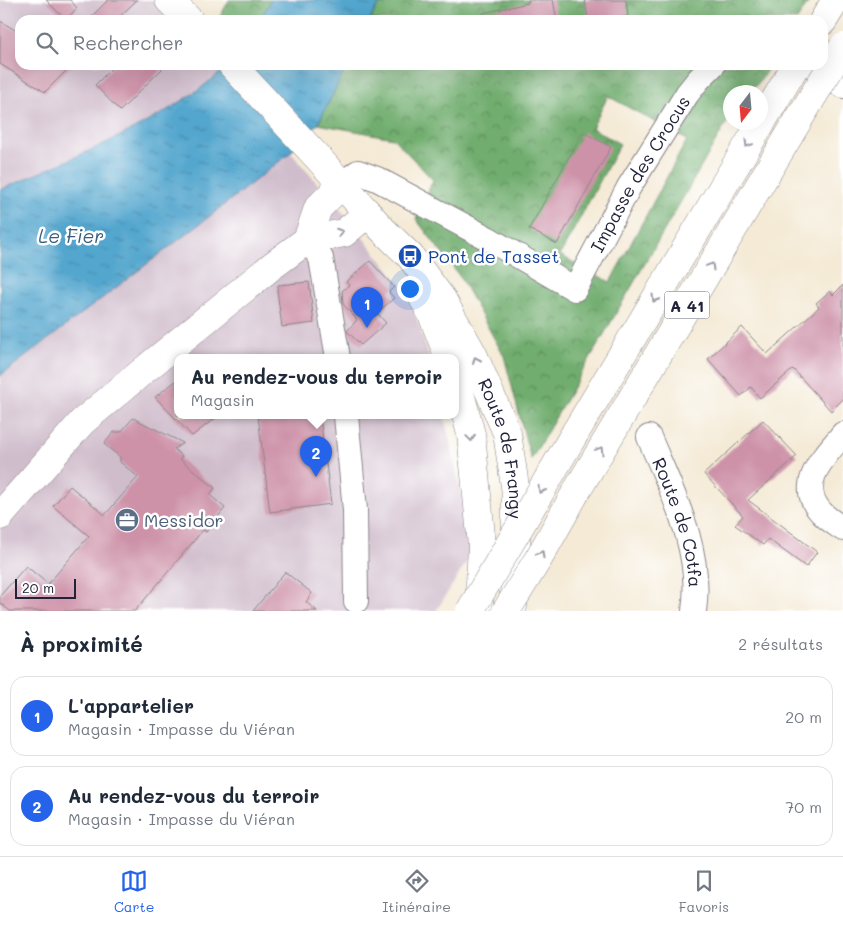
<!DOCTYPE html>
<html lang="fr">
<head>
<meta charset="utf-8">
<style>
  :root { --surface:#fff; --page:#f2f2f3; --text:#1f2937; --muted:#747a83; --line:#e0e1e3; --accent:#2563eb }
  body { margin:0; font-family:Mali,sans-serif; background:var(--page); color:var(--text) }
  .compass { position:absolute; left:723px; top:85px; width:45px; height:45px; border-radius:50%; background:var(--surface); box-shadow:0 5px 20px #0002; rotate:196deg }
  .scale { position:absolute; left:15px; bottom:12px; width:61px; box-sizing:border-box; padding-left:5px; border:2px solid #22223b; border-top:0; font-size:14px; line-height:18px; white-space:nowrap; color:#22223b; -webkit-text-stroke:4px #fff; paint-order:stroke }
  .you { position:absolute; left:409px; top:288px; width:18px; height:18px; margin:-12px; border:4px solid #fff; border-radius:50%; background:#1a73e8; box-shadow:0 0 0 8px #1a73e833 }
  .badge { display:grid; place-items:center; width:32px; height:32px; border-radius:50%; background:var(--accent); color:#fff; font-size:16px; font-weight:700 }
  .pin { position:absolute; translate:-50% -41px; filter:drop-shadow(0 1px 2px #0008) }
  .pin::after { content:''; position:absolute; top:26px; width:18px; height:15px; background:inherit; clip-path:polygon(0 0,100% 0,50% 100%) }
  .popup { position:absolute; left:174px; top:354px; width:285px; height:65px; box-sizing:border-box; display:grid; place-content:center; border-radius:10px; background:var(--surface); filter:drop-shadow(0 1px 4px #0005); font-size:16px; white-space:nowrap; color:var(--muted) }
  .popup b { font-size:19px; color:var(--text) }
  .popup::after { content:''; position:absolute; left:50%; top:100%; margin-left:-10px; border:10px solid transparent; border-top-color:var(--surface) }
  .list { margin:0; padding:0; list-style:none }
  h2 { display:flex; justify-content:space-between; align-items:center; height:65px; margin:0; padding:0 20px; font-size:21px }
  h2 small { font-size:16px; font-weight:400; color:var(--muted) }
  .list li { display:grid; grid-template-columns:32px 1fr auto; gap:15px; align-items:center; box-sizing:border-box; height:80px; margin:0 10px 10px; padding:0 10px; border:1px solid var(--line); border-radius:15px }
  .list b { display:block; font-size:19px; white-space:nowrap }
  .list p { margin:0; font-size:16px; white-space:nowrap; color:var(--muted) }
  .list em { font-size:16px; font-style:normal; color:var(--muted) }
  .icon { flex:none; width:28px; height:28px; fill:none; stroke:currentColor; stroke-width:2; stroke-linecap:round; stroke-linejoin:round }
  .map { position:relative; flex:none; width:843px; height:611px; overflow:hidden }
  .search { position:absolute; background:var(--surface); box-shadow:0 5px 20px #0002; left:15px; right:15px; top:15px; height:55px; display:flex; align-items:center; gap:12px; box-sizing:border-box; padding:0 18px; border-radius:15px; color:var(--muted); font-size:19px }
  .sheet { height:245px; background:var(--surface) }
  nav { display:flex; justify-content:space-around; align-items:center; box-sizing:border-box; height:70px; border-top:1px solid var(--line); background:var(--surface); font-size:14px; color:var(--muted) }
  nav a { display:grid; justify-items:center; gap:2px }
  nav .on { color:var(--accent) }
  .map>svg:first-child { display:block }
</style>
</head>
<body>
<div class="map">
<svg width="843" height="611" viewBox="0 0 843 611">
  <defs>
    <pattern id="forest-crowns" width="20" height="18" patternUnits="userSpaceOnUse" patternTransform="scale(1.25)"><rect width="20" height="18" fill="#71ad6e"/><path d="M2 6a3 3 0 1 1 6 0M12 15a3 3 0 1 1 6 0" fill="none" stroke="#5c8c5c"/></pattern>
    <pattern id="water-ripples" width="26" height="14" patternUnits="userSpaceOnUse" patternTransform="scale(1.25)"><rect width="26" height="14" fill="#52a6ce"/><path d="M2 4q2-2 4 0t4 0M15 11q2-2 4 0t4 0" fill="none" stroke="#4487a8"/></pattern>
  </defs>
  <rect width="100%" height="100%" fill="#fff"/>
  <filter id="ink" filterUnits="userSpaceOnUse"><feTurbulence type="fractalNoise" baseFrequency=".02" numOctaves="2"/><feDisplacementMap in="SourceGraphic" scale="10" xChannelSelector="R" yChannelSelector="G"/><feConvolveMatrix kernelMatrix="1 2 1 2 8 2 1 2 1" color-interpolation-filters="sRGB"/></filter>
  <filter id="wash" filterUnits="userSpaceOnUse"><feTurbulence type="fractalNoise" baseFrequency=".0096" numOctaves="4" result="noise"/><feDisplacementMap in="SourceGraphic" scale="20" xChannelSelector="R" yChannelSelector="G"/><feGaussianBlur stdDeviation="1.12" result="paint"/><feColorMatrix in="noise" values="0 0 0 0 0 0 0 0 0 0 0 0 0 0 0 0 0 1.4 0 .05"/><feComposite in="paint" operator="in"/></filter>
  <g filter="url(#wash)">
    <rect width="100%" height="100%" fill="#f4ead6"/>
    <polygon fill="#d0bdcc" points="0,0 158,0 175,20 20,20 20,65 215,65 337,206 409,294 429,358 177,358 177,416 444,416 474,550 436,611 0,611"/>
    <g fill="url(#forest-crowns)" stroke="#4a6854" fill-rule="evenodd">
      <polygon points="229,0 271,0 260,20 218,20"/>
      <polygon points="394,0 810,0 797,20 370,20 377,6"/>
      <path d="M347,65h423l-10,16 -10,11h-20v25l-199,343 -27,-104 -44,-79 -44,-58 17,-39 -40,-42 -75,-14zM608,96l79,44 -77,142 -50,-27 60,-111 -28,-16z"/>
    </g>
    <g fill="url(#water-ripples)" stroke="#3a6484">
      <polygon points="271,0 394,0 377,6 370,20 260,20"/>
      <path d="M229,65h118l-29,59 -28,29 -80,63 -210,160v-186c78,-35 165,-67 229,-125z"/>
    </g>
    <g id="blocks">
      <g fill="#cd92a8">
        <polygon points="46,0 70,0 77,8 66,20"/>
        <polygon points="108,0 137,0 116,20 88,20"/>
        <polygon points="528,0 553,0 557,20 484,20 483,13 528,3"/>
        <polygon points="585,0 626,0 628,16 603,20 588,20"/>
        <polygon points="0,21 20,33 20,65 72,65 45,92 0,64"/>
        <polygon points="115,65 166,65 120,111 95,85"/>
        <polygon points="583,132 611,147 557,244 529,229"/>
        <polygon points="370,261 394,287 389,292 394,298 377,313 386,323 361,345 347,331 357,320 343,304 342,291 349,285 346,282"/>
        <polygon points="309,282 314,323 282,327 277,290 278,290 278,285"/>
        <polygon points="843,285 843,399 831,411 793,369 760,398 751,387 741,396 708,359 742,327 767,354 819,307 816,303 830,291 833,295"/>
        <polygon points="177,380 177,416 218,416 192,436 155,397"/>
        <polygon points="258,416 320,416 331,504 270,512"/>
        <polygon points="133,418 183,443 174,449 182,456 180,459 215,488 210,495 225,508 206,532 203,530 135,611 10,611 0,603 0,596 26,566 48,584 89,536 53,506 70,486 105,515 138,477 120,462 120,457 104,444 114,432 121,432"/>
        <polygon points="763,420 797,456 748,500 817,552 806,567 768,539 763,545 735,525 743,516 704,474"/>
        <polygon points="285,572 312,593 306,602 317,611 253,611"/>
      </g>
    </g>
  </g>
  <g filter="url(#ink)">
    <use href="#blocks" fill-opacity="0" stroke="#8b8688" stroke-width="1"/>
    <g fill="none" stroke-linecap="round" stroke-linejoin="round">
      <g stroke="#8b8688" stroke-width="26">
        <g id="street">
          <polyline points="811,65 843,86"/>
          <path id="s1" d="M342,184l16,-12 19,7 110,59 88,51 54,-102 58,-93 11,-14 15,-15"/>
          <polyline points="307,240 321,258 338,358"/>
          <polyline points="346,416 355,510 356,601"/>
          <path d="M843,434c-18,22 -48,50 -22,78 6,7 15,12 22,17"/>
          <path id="s2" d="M649,437c23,55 54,113 45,174"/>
        </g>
      </g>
      <g stroke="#8b8688" stroke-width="29">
        <g id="secondary">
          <polyline points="169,0 189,20"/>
          <path id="s3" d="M232,65l87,94 64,71 27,26 32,43 31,55 34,79 9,60v76l-3,37"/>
          <polyline points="307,240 318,208 342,184"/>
          <polyline points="423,298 431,312 449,358"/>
          <polyline points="455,374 471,434 482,546 479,602"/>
          <polyline points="0,516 82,422 143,371 272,266 307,240 344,233 368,213"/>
        </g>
      </g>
      <g stroke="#8b8688" stroke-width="29">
        <g id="highway">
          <polyline points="823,21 836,0"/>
          <polyline points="575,433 796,65"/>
          <polyline points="576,492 799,119"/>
        </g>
      </g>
      <use href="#street" stroke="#fff" stroke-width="24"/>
      <use href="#secondary" stroke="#fff" stroke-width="28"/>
      <use href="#highway" stroke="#fff" stroke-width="28"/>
      <g stroke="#8b8688" stroke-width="29" stroke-linecap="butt">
        <g id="highway-bridge">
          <polyline points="799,119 843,47"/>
          <polyline points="470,611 575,433"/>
          <polyline points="506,611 540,556 576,492"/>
        </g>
      </g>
      <use href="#highway-bridge" stroke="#fff" stroke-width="28"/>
    </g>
    <defs><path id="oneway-chevron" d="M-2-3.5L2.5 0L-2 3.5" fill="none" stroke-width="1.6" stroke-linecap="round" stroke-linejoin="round" transform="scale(1.25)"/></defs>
    <g stroke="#9c9ca7">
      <use href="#oneway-chevron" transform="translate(748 144) rotate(121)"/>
      <use href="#oneway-chevron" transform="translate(340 232) rotate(-20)"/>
      <use href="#oneway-chevron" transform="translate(711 266) rotate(-59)"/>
      <use href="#oneway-chevron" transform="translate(655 299) rotate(121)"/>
      <use href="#oneway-chevron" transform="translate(476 360) rotate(-114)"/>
      <use href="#oneway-chevron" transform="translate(471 438) rotate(82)"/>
      <use href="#oneway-chevron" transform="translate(600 450) rotate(-59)"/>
      <use href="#oneway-chevron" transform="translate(541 490) rotate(120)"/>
      <use href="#oneway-chevron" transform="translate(541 554) rotate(-60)"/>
    </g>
  </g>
  <defs>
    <g id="bus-disc" transform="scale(1.25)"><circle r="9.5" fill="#1a4fb4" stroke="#fff"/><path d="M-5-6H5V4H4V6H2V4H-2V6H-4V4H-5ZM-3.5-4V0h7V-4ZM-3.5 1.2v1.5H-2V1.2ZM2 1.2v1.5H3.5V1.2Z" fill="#fff"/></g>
    <g id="office-disc" transform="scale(1.25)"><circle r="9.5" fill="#5c6f8a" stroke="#fff"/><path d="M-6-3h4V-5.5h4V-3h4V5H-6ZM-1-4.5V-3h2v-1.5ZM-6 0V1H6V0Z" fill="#fff"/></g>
  </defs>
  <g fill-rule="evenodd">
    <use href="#bus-disc" x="410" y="256"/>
    <use href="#office-disc" x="127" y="520"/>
  </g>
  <g text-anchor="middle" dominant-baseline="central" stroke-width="5" stroke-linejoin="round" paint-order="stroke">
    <rect fill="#fff" stroke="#646476" stroke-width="1" x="664.5" y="291.5" width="45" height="27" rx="4"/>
    <g font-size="16" font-weight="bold" fill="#22223b">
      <text x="687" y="305">A 41</text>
    </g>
    <g font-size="18" fill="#22223b" stroke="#fff">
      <text stroke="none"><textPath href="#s1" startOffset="399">Impasse des Crocus</textPath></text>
      <text stroke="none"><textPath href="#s3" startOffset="478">Route de Frangy</textPath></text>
      <text stroke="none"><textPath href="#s2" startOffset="91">Route de Cotfa</textPath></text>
    </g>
    <g font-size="18" fill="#164399" stroke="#fff" text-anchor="start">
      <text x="428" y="256">Pont de Tasset</text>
    </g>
    <g font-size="18" fill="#4e5e75" stroke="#fff" text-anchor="start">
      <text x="144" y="520">Messidor</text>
    </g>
    <g font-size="19" font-style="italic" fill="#385d7d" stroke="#fff">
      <text x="71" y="235">Le Fier</text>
    </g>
  </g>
</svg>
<svg class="compass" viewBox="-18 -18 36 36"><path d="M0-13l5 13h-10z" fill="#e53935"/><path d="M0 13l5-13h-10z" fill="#747a83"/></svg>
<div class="scale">20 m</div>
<div class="you"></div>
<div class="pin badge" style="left:367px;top:328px">1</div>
<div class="pin badge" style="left:316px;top:477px">2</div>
<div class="popup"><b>Au rendez-vous du terroir</b>Magasin</div>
<div class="search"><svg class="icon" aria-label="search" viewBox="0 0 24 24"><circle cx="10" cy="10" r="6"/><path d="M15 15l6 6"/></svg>Rechercher</div>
</div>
<section class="sheet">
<h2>À proximité<small>2 résultats</small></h2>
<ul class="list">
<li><span class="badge">1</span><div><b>L'appartelier</b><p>Magasin · Impasse du Viéran</p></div><em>20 m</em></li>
<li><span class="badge">2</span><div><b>Au rendez-vous du terroir</b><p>Magasin · Impasse du Viéran</p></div><em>70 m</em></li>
</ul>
</section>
<nav>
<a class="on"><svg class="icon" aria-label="map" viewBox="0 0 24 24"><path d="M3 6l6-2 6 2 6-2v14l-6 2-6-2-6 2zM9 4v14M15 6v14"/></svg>Carte</a>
<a><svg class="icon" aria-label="directions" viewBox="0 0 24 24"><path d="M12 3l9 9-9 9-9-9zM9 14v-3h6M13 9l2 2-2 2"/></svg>Itinéraire</a>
<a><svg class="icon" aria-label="saved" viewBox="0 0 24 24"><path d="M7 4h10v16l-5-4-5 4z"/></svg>Favoris</a>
</nav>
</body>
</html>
